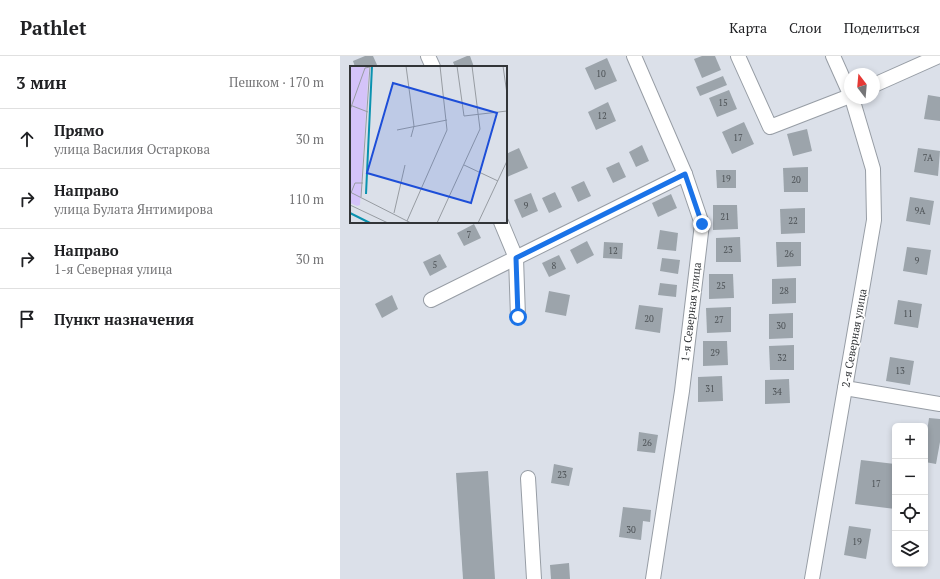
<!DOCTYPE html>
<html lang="ru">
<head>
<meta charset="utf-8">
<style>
  :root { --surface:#fff; --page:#f2f2f2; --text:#202124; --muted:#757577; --line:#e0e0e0 }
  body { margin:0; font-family:"PT Serif",serif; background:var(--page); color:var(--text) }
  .controls { position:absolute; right:12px; bottom:12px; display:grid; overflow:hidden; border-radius:6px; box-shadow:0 2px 6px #0003 }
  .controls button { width:36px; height:36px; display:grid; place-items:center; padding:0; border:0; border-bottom:1px solid var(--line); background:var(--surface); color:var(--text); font:20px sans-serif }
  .compass { position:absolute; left:504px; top:12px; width:36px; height:36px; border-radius:50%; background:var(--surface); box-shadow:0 2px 6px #0003; rotate:344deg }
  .stop { position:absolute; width:12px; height:12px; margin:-9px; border:3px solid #1a73e8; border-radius:50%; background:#fff }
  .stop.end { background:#1a73e8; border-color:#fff; box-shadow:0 1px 4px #0008 }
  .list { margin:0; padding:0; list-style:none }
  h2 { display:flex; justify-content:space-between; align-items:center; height:52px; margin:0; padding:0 16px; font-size:17px }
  h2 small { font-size:13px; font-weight:400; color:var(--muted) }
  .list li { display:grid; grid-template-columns:26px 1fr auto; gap:12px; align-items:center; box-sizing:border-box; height:60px; padding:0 16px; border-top:1px solid var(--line) }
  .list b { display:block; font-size:15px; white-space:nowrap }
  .list p { margin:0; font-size:13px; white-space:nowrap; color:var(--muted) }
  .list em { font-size:13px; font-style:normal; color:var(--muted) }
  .icon { flex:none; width:22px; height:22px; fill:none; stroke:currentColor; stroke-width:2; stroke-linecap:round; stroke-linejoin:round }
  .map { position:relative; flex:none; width:600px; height:523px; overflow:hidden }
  header { display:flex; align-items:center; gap:24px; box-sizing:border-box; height:56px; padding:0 20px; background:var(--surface); border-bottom:1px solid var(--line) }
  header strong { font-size:19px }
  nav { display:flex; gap:22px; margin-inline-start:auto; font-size:14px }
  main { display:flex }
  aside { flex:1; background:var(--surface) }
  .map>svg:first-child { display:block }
</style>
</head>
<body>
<header>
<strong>Pathlet</strong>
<nav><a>Карта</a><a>Слои</a><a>Поделиться</a></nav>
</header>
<main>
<aside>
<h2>3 мин<small>Пешком · 170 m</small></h2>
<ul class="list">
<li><svg class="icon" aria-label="ahead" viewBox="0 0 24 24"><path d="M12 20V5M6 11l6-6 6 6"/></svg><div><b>Прямо</b><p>улица Василия Остаркова</p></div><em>30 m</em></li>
<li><svg class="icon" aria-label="right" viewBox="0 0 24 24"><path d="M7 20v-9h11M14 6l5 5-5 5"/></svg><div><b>Направо</b><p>улица Булата Янтимирова</p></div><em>110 m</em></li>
<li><svg class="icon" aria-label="right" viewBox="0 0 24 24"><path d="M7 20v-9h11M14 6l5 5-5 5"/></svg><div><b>Направо</b><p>1-я Северная улица</p></div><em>30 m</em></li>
<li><svg class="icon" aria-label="arrive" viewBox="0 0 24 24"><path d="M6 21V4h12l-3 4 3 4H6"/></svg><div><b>Пункт назначения</b></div></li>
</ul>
</aside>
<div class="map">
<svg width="600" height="523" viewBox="0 0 600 523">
  <rect width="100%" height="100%" fill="#dbe0e9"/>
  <g fill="#9ca4ab">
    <polygon points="25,0 33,0 38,11 15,11 13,5"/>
    <polygon points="127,0 130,0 134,11 115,11 113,6"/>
    <polygon points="362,0 375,0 381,14 362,22 354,3"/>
    <polygon points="267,2 277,25 255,34 245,12"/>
    <polygon points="383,20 387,29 360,40 356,31"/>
    <polygon points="389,34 397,53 377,61 369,42"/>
    <polygon points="588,39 600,41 600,65 584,63"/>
    <polygon points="268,46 276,65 256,74 248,56"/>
    <polygon points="404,66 414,88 392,98 382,76"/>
    <polygon points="467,73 472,95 453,100 447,78"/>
    <polygon points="302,89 309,105 296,111 289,96"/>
    <polygon points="179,92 188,112 167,121 166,98"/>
    <polygon points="578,92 600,95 598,120 574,116"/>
    <polygon points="279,106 286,121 273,127 266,112"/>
    <polygon points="468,111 468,136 444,136 443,112"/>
    <polygon points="376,114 396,114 396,132 377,132"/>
    <polygon points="244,125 251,140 238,146 231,131"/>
    <polygon points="215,136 222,151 209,157 202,142"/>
    <polygon points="191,137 198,155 182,162 174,144"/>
    <polygon points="331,138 337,152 318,161 312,147"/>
    <polygon points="570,141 594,145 590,169 566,165"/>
    <polygon points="373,149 397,149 398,173 373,174"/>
    <polygon points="465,152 465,177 441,178 440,153"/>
    <polygon points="134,168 141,182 124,190 117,177"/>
    <polygon points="320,174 338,177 336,195 317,193"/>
    <polygon points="400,181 401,206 376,206 376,182"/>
    <polygon points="247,185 254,199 237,208 230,194"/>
    <polygon points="264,186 283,187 282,203 263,202"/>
    <polygon points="436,186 461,186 461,210 437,211"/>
    <polygon points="567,191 591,194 587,219 563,215"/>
    <polygon points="100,198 107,211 90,220 83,206"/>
    <polygon points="219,199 226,213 209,221 202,207"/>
    <polygon points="322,202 340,204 338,218 320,215"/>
    <polygon points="369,218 393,218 394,242 369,243"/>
    <polygon points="456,222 456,247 432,248 432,223"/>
    <polygon points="320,227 337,229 336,241 318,239"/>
    <polygon points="209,235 230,239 226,260 205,256"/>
    <polygon points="52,239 58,253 42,262 35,248"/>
    <polygon points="558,244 582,248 578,272 554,268"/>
    <polygon points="299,249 323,252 320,277 295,273"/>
    <polygon points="391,251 391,276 367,277 366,252"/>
    <polygon points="453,257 453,282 429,283 429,258"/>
    <polygon points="363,285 387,285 388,309 363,310"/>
    <polygon points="454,289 454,314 430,314 429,290"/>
    <polygon points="550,301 574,305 570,329 546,325"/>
    <polygon points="382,320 383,345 358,346 358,321"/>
    <polygon points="449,323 450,347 425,348 425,324"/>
    <polygon points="589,362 600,363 600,386 596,408 585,406 585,388"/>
    <polygon points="299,376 318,379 315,397 297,395"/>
    <polygon points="521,404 555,408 555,453 515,448"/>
    <polygon points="214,408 233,412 229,430 211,427"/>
    <polygon points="148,415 155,523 123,523 116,417"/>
    <polygon points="283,451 311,454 310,466 303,465 301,484 279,481"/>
    <polygon points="509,470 531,473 526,503 504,499"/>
    <polygon points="229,507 230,523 211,523 210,509"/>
  </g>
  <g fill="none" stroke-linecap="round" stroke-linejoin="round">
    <g stroke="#979da5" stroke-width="16">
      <g id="minor">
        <polyline points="88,0 93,11"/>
        <polyline points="294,0 345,118 362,168 342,335 313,523"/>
        <polyline points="398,0 430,71 510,40"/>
        <polyline points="493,0 510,38"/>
        <polyline points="534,29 599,0"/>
        <polyline points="161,166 176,202 178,261"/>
        <polyline points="91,244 345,118"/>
        <polyline points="505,332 600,348"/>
        <polyline points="188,422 194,523"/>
        <polyline points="472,523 534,164 533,113 512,42"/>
      </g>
    </g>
    <use href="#minor" stroke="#fff" stroke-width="14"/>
  </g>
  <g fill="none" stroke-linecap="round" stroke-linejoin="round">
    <polyline stroke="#1a73e8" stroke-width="5" points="178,261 176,202 345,118 362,168"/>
  </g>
  <g text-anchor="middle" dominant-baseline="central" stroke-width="3" stroke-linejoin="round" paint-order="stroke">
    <g font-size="9" fill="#4c5155">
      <text x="261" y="18">10</text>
      <text x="383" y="47">15</text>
      <text x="262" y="60">12</text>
      <text x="398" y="82">17</text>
      <text x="588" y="102">7А</text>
      <text x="386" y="123">19</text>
      <text x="456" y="124">20</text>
      <text x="186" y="150">9</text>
      <text x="580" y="155">9А</text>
      <text x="385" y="161">21</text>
      <text x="453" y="165">22</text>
      <text x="129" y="179">7</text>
      <text x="388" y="194">23</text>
      <text x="273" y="195">12</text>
      <text x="449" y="198">26</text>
      <text x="577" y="205">9</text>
      <text x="95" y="209">5</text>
      <text x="214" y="210">8</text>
      <text x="381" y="230">25</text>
      <text x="444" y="235">28</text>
      <text x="568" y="258">11</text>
      <text x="309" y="263">20</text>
      <text x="379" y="264">27</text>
      <text x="441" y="270">30</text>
      <text x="375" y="297">29</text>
      <text x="442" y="302">32</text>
      <text x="560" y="315">13</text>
      <text x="370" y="333">31</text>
      <text x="437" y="336">34</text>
      <text x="307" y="387">26</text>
      <text x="222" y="419">23</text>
      <text x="536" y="428">17</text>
      <text x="291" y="474">30</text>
      <text x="517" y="486">19</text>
    </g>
    <g font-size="11" fill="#323538" stroke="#fff">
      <text transform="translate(351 256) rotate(-83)">1-я Северная улица</text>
      <text transform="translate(514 282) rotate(-80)">2-я Северная улица</text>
    </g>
  </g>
  <g transform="translate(10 10)">
    <rect width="157" height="157" fill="#dbe0e9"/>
    <path d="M0,0h19l-9,139 -3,1 -7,-3z" fill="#d4c3f9"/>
    <path fill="none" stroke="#0a92b0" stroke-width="2" d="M16,128l6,-128M0,147l20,10"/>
    <path fill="none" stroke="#979ca2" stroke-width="1" d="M56,0l8,60 -3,11M107,0l7,50 43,-5M153,0l4,28M0,39l18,7M0,44l15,-42 5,-1M47,64l50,-10M114,99l34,16M0,126l61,31M1,127l4,-10h8M11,131l9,-131M0,139l38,18M44,147l11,-48M57,155l40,-91 -7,-64M87,157l43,-94 -8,-63M128,157l29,-62"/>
    <path fill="#1d4ed8" fill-opacity="0.15" stroke="#1d4ed8" stroke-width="2" d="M43,17l104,30 -26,90 -104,-30z"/>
    <rect width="157" height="157" fill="none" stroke="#323538" stroke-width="2"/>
  </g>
</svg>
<div class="controls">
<button>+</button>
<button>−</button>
<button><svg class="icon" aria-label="locate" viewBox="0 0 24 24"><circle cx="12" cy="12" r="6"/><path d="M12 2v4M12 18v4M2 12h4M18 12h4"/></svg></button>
<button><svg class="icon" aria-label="layers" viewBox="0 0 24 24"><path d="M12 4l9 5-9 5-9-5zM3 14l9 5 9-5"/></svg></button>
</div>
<svg class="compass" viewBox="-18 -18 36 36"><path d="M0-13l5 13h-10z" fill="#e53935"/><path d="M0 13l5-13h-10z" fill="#757577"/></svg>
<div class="stop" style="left:178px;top:261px"></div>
<div class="stop end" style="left:362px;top:168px"></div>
</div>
</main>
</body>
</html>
